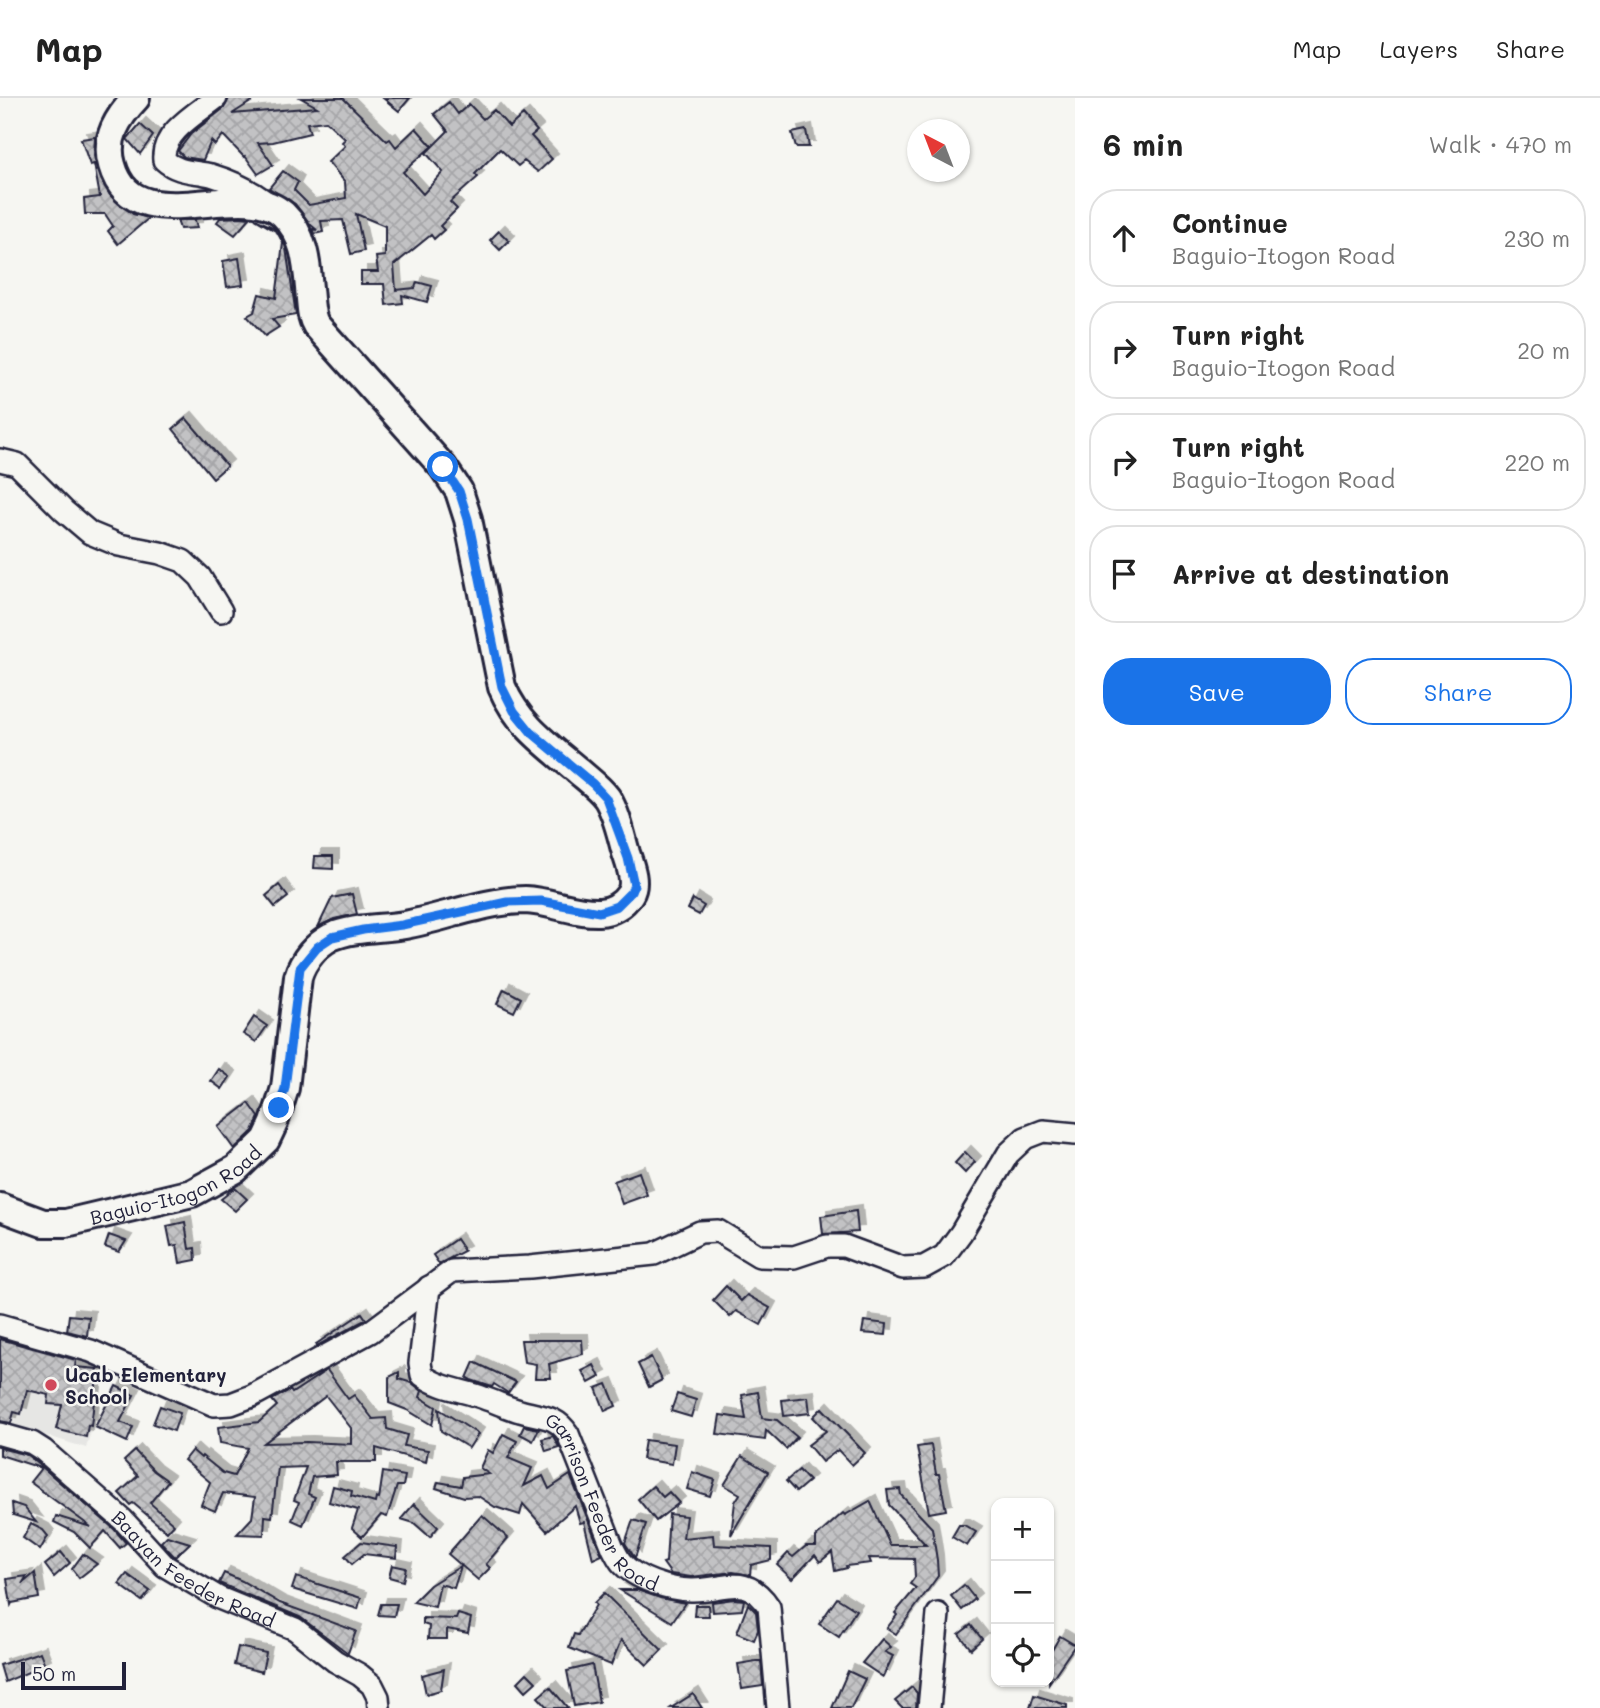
<!DOCTYPE html>
<html lang="en">
<head>
<meta charset="utf-8">
<style>
  :root { --surface:#fff; --page:#f2f2f2; --text:#222; --muted:#767676; --line:#e0e0e0; --accent:#1a73e8 }
  body { margin:0; font-family:Mali,sans-serif; background:var(--page); color:var(--text) }
  .controls { position:absolute; right:21px; bottom:21px; display:grid; overflow:hidden; border-radius:14px; box-shadow:0 2px 5px #0004 }
  .controls button { width:63px; height:63px; display:grid; place-items:center; padding:0; border:0; border-bottom:2px solid var(--line); background:var(--surface); color:var(--text); font:35px sans-serif }
  .compass { position:absolute; left:907px; top:21px; width:63px; height:63px; border-radius:50%; background:var(--surface); box-shadow:0 2px 5px #0004; rotate:318deg }
  .scale { position:absolute; left:21px; bottom:18px; width:105px; box-sizing:border-box; padding-left:7px; border:4px solid #22223b; border-top:0; font-size:19px; line-height:24px; white-space:nowrap; color:#22223b; -webkit-text-stroke:5px #f6f6f2; paint-order:stroke }
  .stop { position:absolute; width:21px; height:21px; margin:-16px; border:5px solid #1a73e8; border-radius:50%; background:#fff }
  .stop.end { background:#1a73e8; border-color:#fff; box-shadow:0 2px 7px #0008 }
  .list { margin:0; padding:0; list-style:none }
  h2 { display:flex; justify-content:space-between; align-items:center; height:91px; margin:0; padding:0 28px; font-size:30px }
  h2 small { font-size:23px; font-weight:400; color:var(--muted) }
  .list li { display:grid; grid-template-columns:46px 1fr auto; gap:21px; align-items:center; box-sizing:border-box; height:98px; margin:0 14px 14px; padding:0 14px; border:2px solid var(--line); border-radius:28px }
  .list b { display:block; font-size:26px; white-space:nowrap }
  .list p { margin:0; font-size:23px; white-space:nowrap; color:var(--muted) }
  .list em { font-size:23px; font-style:normal; color:var(--muted) }
  .actions { display:flex; gap:14px; padding:21px 28px }
  .actions a { flex:1; padding:16px 0; border:2px solid var(--accent); border-radius:28px; text-align:center; font-size:24px; color:var(--accent) }
  .actions .main { background:var(--accent); color:#fff }
  .icon { flex:none; width:38px; height:38px; fill:none; stroke:currentColor; stroke-width:2; stroke-linecap:round; stroke-linejoin:round }
  .map { position:relative; flex:none; width:1075px; height:1610px; overflow:hidden }
  header { display:flex; align-items:center; gap:42px; box-sizing:border-box; height:98px; padding:0 35px; background:var(--surface); border-bottom:2px solid var(--line) }
  header strong { font-size:33px }
  nav { display:flex; gap:38px; margin-inline-start:auto; font-size:24px }
  main { display:flex }
  aside { flex:1; background:var(--surface) }
  .map>svg:first-child { display:block }
</style>
</head>
<body>
<header>
<strong>Map</strong>
<nav><a>Map</a><a>Layers</a><a>Share</a></nav>
</header>
<main>
<div class="map">
<svg width="1075" height="1610" viewBox="0 0 1075 1610">
  <defs>
    <pattern id="building-cross-hatch" width="8" height="8" patternUnits="userSpaceOnUse" patternTransform="scale(1.75)"><rect width="8" height="8" fill="#c2c2c4"/><path d="M0 0l8 8M0 8l8-8" fill="none" stroke="#a6a6a9"/></pattern>
    <filter id="shadow"><feDropShadow dx="6" dy="-6" stdDeviation="0" flood-color="#0004"/></filter>
  </defs>
  <rect width="100%" height="100%" fill="#f6f6f2"/>
  <filter id="ink" filterUnits="userSpaceOnUse"><feTurbulence type="fractalNoise" baseFrequency=".0143" numOctaves="2"/><feDisplacementMap in="SourceGraphic" scale="14" xChannelSelector="R" yChannelSelector="G"/><feConvolveMatrix kernelMatrix="1 2 1 2 8 2 1 2 1" color-interpolation-filters="sRGB"/></filter>
  <g filter="url(#ink)">
    <polygon fill="#e6e6e4" points="0,1228 104,1266 99,1308 86,1350 32,1333 0,1331"/>
    <g fill="url(#building-cross-hatch)" stroke="#22223b" stroke-width="2" fill-rule="evenodd" filter="url(#shadow)">
      <polygon points="229,0 257,0 232,16 317,9 301,0 343,0 387,43 390,41 396,49 416,30 432,48 403,74 423,96 443,74 426,55 448,33 434,16 449,4 458,16 469,6 483,21 494,12 509,29 523,17 537,33 531,38 552,61 538,74 524,63 518,68 500,51 475,76 478,79 450,104 457,111 440,128 444,132 434,141 431,137 394,167 396,192 415,190 417,184 432,188 427,204 402,197 403,205 386,207 384,186 361,186 361,174 378,174 376,159 385,158 385,128 356,116 364,153 351,156 343,122 321,123 323,134 314,136 312,131 317,132 311,127 295,106 269,90 283,73 298,84 294,92 309,107 346,100 345,84 328,64 345,48 342,44 345,41 326,23 307,25 310,35 273,44 258,45 273,67 258,76 245,58 244,59 223,37 215,47 211,43 203,62 184,59 178,53 191,36 224,10"/>
      <polygon points="383,0 410,0 399,13"/>
      <polygon points="140,26 153,38 140,56 127,41"/>
      <polygon points="806,32 809,49 796,49 792,35"/>
      <polygon points="95,39 94,58 97,70 110,97 133,116 149,120 118,146 108,133 113,128 105,116 85,116 84,101 100,99 94,66 90,67 81,41"/>
      <polygon points="241,119 250,120 235,137 217,124 220,120"/>
      <polygon points="255,121 273,129 283,142 286,150 296,217 272,221 279,229 265,238 247,218 254,214 259,196 276,200 283,145 277,134"/>
      <polygon points="177,122 195,122 197,130 180,131"/>
      <polygon points="499,133 509,143 500,152 490,142"/>
      <polygon points="239,160 243,187 227,189 223,163"/>
      <polygon points="186,320 227,368 213,380 173,331"/>
      <polygon points="315,758 333,758 333,771 314,770"/>
      <polygon points="279,787 288,799 275,809 266,798"/>
      <polygon points="352,796 357,816 334,821 318,829 332,800"/>
      <polygon points="693,801 704,808 699,817 688,811"/>
      <polygon points="504,891 521,900 514,914 497,906"/>
      <polygon points="254,919 267,928 256,944 243,936"/>
      <polygon points="219,971 230,979 222,991 211,983"/>
      <polygon points="249,1005 259,1019 253,1033 234,1051 218,1029"/>
      <polygon points="965,1054 975,1064 965,1075 955,1065"/>
      <polygon points="639,1074 647,1097 622,1106 614,1083"/>
      <polygon points="235,1090 247,1101 235,1113 221,1101"/>
      <polygon points="856,1113 858,1134 823,1136 821,1118"/>
      <polygon points="185,1124 189,1151 195,1150 196,1162 180,1165 177,1147 171,1148 167,1128"/>
      <polygon points="109,1137 126,1143 119,1154 105,1149"/>
      <polygon points="456,1141 464,1153 439,1166 433,1157"/>
      <polygon points="726,1188 741,1203 747,1197 770,1210 761,1227 736,1213 730,1219 713,1202"/>
      <polygon points="362,1215 366,1221 363,1223 317,1248 316,1246"/>
      <polygon points="69,1217 89,1219 87,1238 67,1233"/>
      <polygon points="864,1223 887,1226 886,1237 862,1235"/>
      <polygon points="0,1241 76,1262 75,1269 98,1271 91,1328 88,1327 86,1339 56,1331 62,1307 48,1306 49,1297 27,1292 21,1316 14,1314 11,1325 0,1323"/>
      <polygon points="521,1242 582,1242 583,1256 549,1266 551,1280 535,1280 536,1266 524,1264"/>
      <polygon points="651,1259 662,1282 649,1289 638,1266"/>
      <polygon points="474,1264 516,1284 508,1295 494,1286 492,1289 471,1282 467,1280"/>
      <polygon points="594,1267 600,1279 589,1285 582,1273"/>
      <path d="M327,1272l21,29 6,-4 19,24 13,-1 1,11 20,6 -3,11 24,4 -2,12 -50,-14v14h-40l1,13 -25,2 -4,17 7,3 -12,28 -11,-5 7,-18 -5,-2 12,-33 -28,1 -6,49 -7,-1 -1,19 -27,-1 15,-16 3,-21 -32,-4 -8,18 -14,-6 9,-23 -26,-22 8,-10 9,8 1,-2 21,17 11,3 14,-28 -28,-5 -2,-16 41,-5 18,-16 -5,-6 18,-10 2,3zM326,1298l25,32v16l-44,-2 -43,1z"/>
      <polygon points="399,1274 399,1281 412,1285 422,1293 420,1299 436,1309 432,1327 407,1312 389,1305 389,1279"/>
      <polygon points="607,1286 616,1308 605,1313 596,1290"/>
      <polygon points="116,1288 134,1297 120,1324 133,1329 127,1344 95,1329"/>
      <polygon points="758,1294 762,1320 777,1322 797,1339 786,1351 766,1332 765,1342 717,1336 720,1317 746,1321 742,1297"/>
      <polygon points="677,1296 696,1302 691,1319 671,1313"/>
      <polygon points="808,1299 810,1315 784,1318 782,1302"/>
      <polygon points="160,1308 180,1315 174,1333 153,1326"/>
      <polygon points="822,1310 865,1355 852,1367 838,1352 822,1364 808,1347 826,1333 813,1319"/>
      <polygon points="439,1311 478,1336 469,1350 441,1333"/>
      <polygon points="524,1328 539,1331 533,1343 520,1336"/>
      <polygon points="503,1336 517,1343 508,1360 532,1370 524,1388 543,1378 549,1391 570,1377 602,1457 593,1461 584,1424 580,1425 575,1408 547,1433 523,1406 520,1417 495,1409 478,1398 464,1399 436,1390 438,1384 461,1388 463,1379 489,1376 480,1370 488,1352 493,1355"/>
      <polygon points="553,1338 559,1349 546,1353 542,1341"/>
      <polygon points="645,1342 675,1346 672,1366 642,1361"/>
      <polygon points="931,1347 936,1376 939,1376 946,1412 929,1415 917,1349"/>
      <polygon points="0,1350 27,1357 35,1363 114,1431 126,1445 120,1450 105,1433 90,1450 74,1434 54,1424 56,1418 91,1429 30,1384 41,1370 0,1357"/>
      <polygon points="135,1353 154,1373 168,1383 150,1405 174,1426 167,1434 133,1405 130,1407 119,1395 138,1378 124,1363"/>
      <polygon points="742,1358 768,1374 731,1437 735,1404 740,1396 724,1387"/>
      <polygon points="799,1372 809,1383 796,1394 786,1383"/>
      <polygon points="383,1374 405,1378 403,1388 397,1388 387,1419 381,1417 362,1439 352,1430 358,1412 329,1404 333,1388 352,1393 351,1398 375,1405 376,1400 379,1401"/>
      <polygon points="692,1374 715,1382 710,1398 687,1391"/>
      <polygon points="653,1388 663,1399 669,1394 679,1405 656,1423 638,1401"/>
      <polygon points="900,1391 901,1397 932,1430 937,1462 938,1478 896,1536 887,1530 897,1517 895,1515 916,1490 910,1486 915,1479 914,1461 869,1460 871,1465 846,1468 847,1470 835,1473 832,1454 820,1464 815,1457 792,1481 777,1467 788,1455 793,1459 806,1448 816,1448 816,1439 843,1415 845,1417 870,1403 890,1447 926,1447 889,1407 887,1392"/>
      <polygon points="12,1405 24,1409 36,1424 13,1417"/>
      <polygon points="414,1406 438,1429 430,1439 414,1425 401,1421"/>
      <polygon points="669,1416 686,1418 683,1440 713,1437 714,1447 771,1450 771,1462 751,1467 750,1477 733,1474 691,1479 671,1476 663,1465 666,1464"/>
      <polygon points="482,1417 508,1440 486,1466 490,1470 478,1482 448,1456"/>
      <polygon points="633,1422 646,1426 635,1460 625,1445"/>
      <polygon points="31,1426 43,1432 48,1438 40,1452 23,1440"/>
      <polygon points="959,1427 964,1427 976,1434 967,1448 952,1439"/>
      <polygon points="167,1438 190,1445 175,1459 161,1444"/>
      <polygon points="361,1444 397,1449 396,1460 364,1456 352,1466 345,1458"/>
      <polygon points="61,1454 70,1465 54,1479 45,1467"/>
      <polygon points="83,1456 97,1466 79,1480 72,1471"/>
      <polygon points="392,1467 406,1470 403,1483 389,1479"/>
      <polygon points="461,1468 454,1490 440,1486 435,1509 413,1504 430,1487"/>
      <polygon points="35,1475 39,1500 12,1505 11,1507 7,1481 27,1478 22,1486"/>
      <polygon points="224,1475 242,1483 280,1505 356,1533 348,1555 300,1519 219,1485"/>
      <polygon points="127,1476 150,1493 142,1503 119,1486"/>
      <polygon points="296,1479 361,1500 358,1511 292,1491"/>
      <polygon points="964,1487 975,1501 962,1512 951,1498"/>
      <polygon points="620,1492 637,1492 660,1500 685,1505 672,1524"/>
      <polygon points="604,1495 662,1552 647,1567 621,1542 611,1567 569,1550 574,1536 578,1537 596,1507 594,1505"/>
      <polygon points="837,1500 856,1512 839,1539 819,1526"/>
      <polygon points="734,1501 744,1502 742,1512 713,1514 712,1504"/>
      <polygon points="381,1506 397,1506 394,1518 378,1517"/>
      <polygon points="748,1506 756,1514 758,1532 754,1542 737,1535"/>
      <polygon points="695,1507 708,1507 709,1518 694,1518"/>
      <polygon points="458,1516 471,1520 468,1535 447,1531 447,1541 428,1541 429,1528 423,1526 423,1520 456,1521"/>
      <polygon points="971,1527 982,1541 971,1551 959,1536"/>
      <polygon points="1060,1538 1075,1547 1049,1585 1049,1557"/>
      <polygon points="882,1541 891,1549 885,1554 893,1558 883,1579 862,1565"/>
      <polygon points="238,1549 266,1555 262,1574 234,1567"/>
      <polygon points="40,1554 45,1567 5,1584 0,1567"/>
      <polygon points="756,1563 761,1563 763,1588 742,1591 738,1566"/>
      <polygon points="592,1567 599,1604 574,1608 567,1573"/>
      <polygon points="444,1571 441,1592 426,1596 422,1577"/>
      <polygon points="848,1573 865,1581 851,1610 832,1610"/>
      <polygon points="527,1575 536,1584 526,1593 518,1584"/>
      <polygon points="550,1589 568,1610 548,1610 538,1599"/>
      <polygon points="912,1589 917,1595 916,1610 902,1610 895,1603"/>
      <polygon points="693,1596 702,1610 671,1610"/>
      <polygon points="1034,1597 1067,1607 1067,1610 1030,1610"/>
    </g>
    <g fill="none" stroke-linecap="round" stroke-linejoin="round">
      <g stroke="#22223b" stroke-width="26">
        <g id="minor">
          <path d="M216,0c-19,15 -55,35 -52,62 14,13 30,11 47,15 20,6 39,15 55,27"/>
          <polyline points="0,362 17,366 64,413 90,435 119,447 160,455 183,463 200,479 221,513"/>
          <path id="s1" d="M429,1189l-9,76 2,12c18,14 42,15 62,23 12,4 24,10 36,13 20,6 36,4 48,23l45,114c2,4 5,10 8,14 14,17 49,28 70,28 34,1 54,-19 78,17l9,101"/>
          <polyline points="0,1227 91,1253 214,1307 231,1306 252,1298 370,1234 452,1173 530,1169 654,1156 700,1134 718,1133 759,1158 794,1159 827,1148 844,1148 903,1170 924,1169 944,1158 961,1135 1008,1056 1025,1040 1043,1033 1075,1036"/>
          <path id="s2" d="M0,1336l32,9 11,7 80,70 42,46 54,32 76,31 40,32 25,14 12,10 6,12 1,11"/>
          <polyline points="929,1610 938,1516"/>
        </g>
      </g>
      <g stroke="#22223b" stroke-width="32">
        <g id="major">
          <path id="s3" d="M0,1109l43,16h23l126,-30 44,-24 30,-29 8,-17 11,-35 13,-111c5,-17 18,-32 33,-40 22,-10 51,-8 74,-12 37,-7 84,-25 120,-25 25,1 49,13 74,12 12,0 24,-7 31,-18 7,-11 0,-29 -4,-41 -5,-17 -9,-39 -19,-55 -8,-11 -21,-20 -31,-29 -30,-25 -59,-46 -74,-82l-34,-168 -9,-28 -16,-24 -127,-142c-5,-8 -5,-16 -6,-26 -3,-30 -3,-62 -27,-85 -42,-39 -149,30 -171,-49 -8,-27 6,-48 24,-67"/>
        </g>
      </g>
      <use href="#minor" stroke="#f6f6f2" stroke-width="21"/>
      <use href="#major" stroke="#f6f6f2" stroke-width="26"/>
    </g>
  </g>
  <g fill="none" stroke-linecap="round" stroke-linejoin="round" filter="url(#ink)">
    <polyline stroke="#1a73e8" stroke-width="9" points="279,1010 285,990 300,870 317,849 332,839 363,832 402,827 507,804 541,803 599,814 617,808 631,794 634,787 628,760 606,700 593,686 531,634 514,613 502,589 468,421 459,393 443,369"/>
  </g>
  <circle fill="#d1495b" stroke="#f6f6f2" stroke-width="2.5" cx="51" cy="1287" r="7"/>
  <g text-anchor="middle" dominant-baseline="central" stroke-width="5" stroke-linejoin="round" paint-order="stroke">
    <g font-size="19" fill="#22223b" stroke="#f6f6f2">
      <text stroke="none"><textPath href="#s3" startOffset="186">Baguio-Itogon Road</textPath></text>
      <text stroke="none"><textPath href="#s1" startOffset="326">Garrison Feeder Road</textPath></text>
      <text stroke="none"><textPath href="#s2" startOffset="240">Baayan Feeder Road</textPath></text>
    </g>
    <g font-size="19" font-weight="bold" fill="#22223b" stroke="#f6f6f2" text-anchor="start">
      <text x="65" y="1276">Ucab Elementary<tspan x="65" dy="22">School</tspan></text>
    </g>
  </g>
</svg>
<div class="controls">
<button>+</button>
<button>−</button>
<button><svg class="icon" aria-label="locate" viewBox="0 0 24 24"><circle cx="12" cy="12" r="6"/><path d="M12 2v4M12 18v4M2 12h4M18 12h4"/></svg></button>
</div>
<svg class="compass" viewBox="-18 -18 36 36"><path d="M0-13l5 13h-10z" fill="#e53935"/><path d="M0 13l5-13h-10z" fill="#767676"/></svg>
<div class="scale">50 m</div>
<div class="stop" style="left:443px;top:369px"></div>
<div class="stop end" style="left:279px;top:1010px"></div>
</div>
<aside>
<h2>6 min<small>Walk · 470 m</small></h2>
<ul class="list">
<li><svg class="icon" aria-label="ahead" viewBox="0 0 24 24"><path d="M12 20V5M6 11l6-6 6 6"/></svg><div><b>Continue</b><p>Baguio-Itogon Road</p></div><em>230 m</em></li>
<li><svg class="icon" aria-label="right" viewBox="0 0 24 24"><path d="M7 20v-9h11M14 6l5 5-5 5"/></svg><div><b>Turn right</b><p>Baguio-Itogon Road</p></div><em>20 m</em></li>
<li><svg class="icon" aria-label="right" viewBox="0 0 24 24"><path d="M7 20v-9h11M14 6l5 5-5 5"/></svg><div><b>Turn right</b><p>Baguio-Itogon Road</p></div><em>220 m</em></li>
<li><svg class="icon" aria-label="arrive" viewBox="0 0 24 24"><path d="M6 21V4h12l-3 4 3 4H6"/></svg><div><b>Arrive at destination</b></div></li>
</ul>
<div class="actions"><a class="main">Save</a><a>Share</a></div>
</aside>
</main>
</body>
</html>
